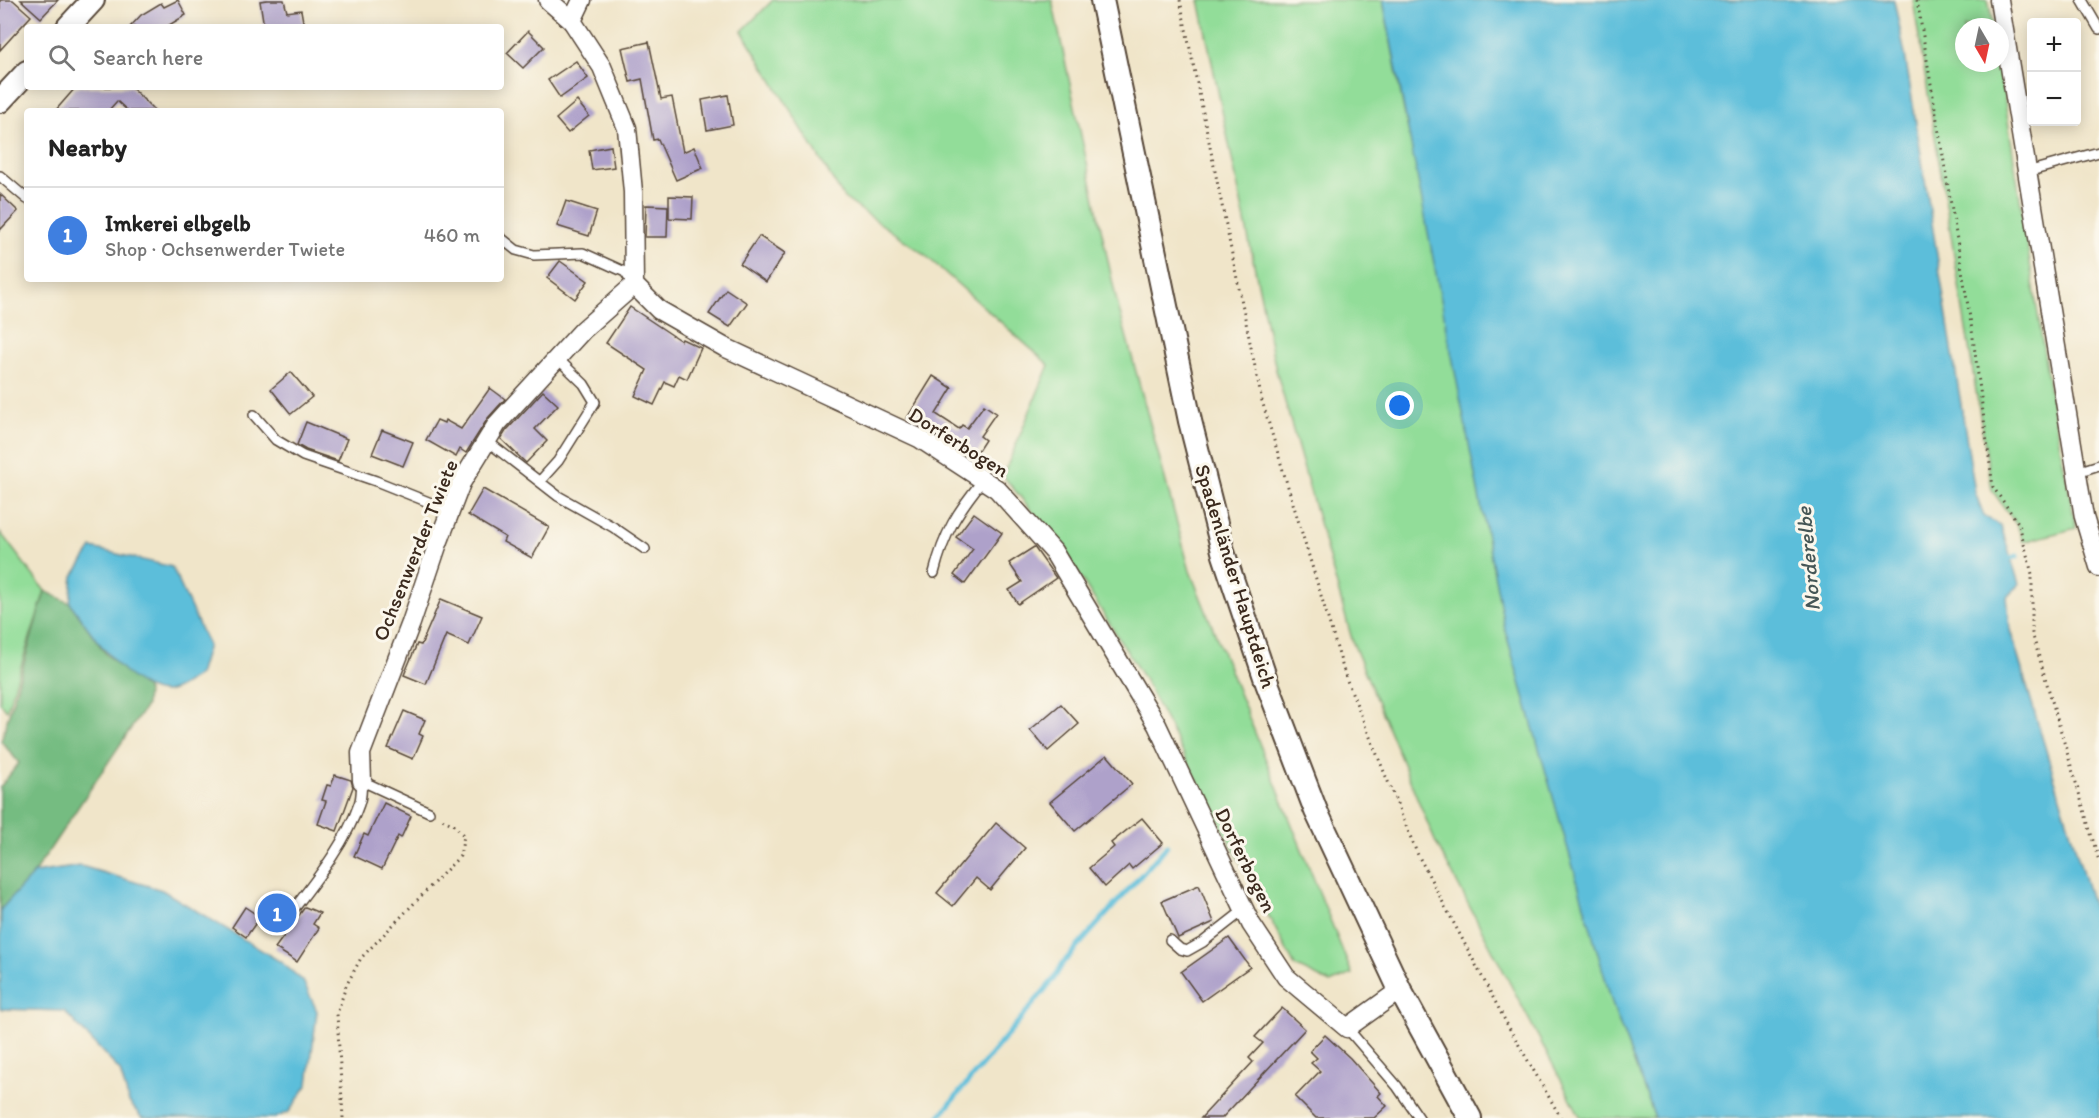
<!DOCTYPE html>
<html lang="en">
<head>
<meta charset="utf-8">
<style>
  :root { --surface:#fff; --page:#f2f2f2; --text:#222; --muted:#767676; --line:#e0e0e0; --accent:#1a73e8 }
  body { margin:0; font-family:Itim,sans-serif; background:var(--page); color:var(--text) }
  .controls { position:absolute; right:18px; top:18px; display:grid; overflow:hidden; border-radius:6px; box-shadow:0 3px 15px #0003 }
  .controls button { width:54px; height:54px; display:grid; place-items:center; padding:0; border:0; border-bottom:2px solid var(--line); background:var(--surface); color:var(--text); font:30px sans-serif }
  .compass { position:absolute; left:1955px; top:18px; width:54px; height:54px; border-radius:50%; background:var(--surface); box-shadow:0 3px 15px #0003; rotate:171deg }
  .you { position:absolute; left:1400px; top:406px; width:21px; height:21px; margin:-15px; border:4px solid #fff; border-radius:50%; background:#1a73e8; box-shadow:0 0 0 9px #1a73e833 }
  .badge { display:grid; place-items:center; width:39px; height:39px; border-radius:50%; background:var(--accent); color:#fff; font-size:20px; font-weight:700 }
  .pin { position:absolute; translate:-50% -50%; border:3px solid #fff; box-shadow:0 2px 6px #0006 }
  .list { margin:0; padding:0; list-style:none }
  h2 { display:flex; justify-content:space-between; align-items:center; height:78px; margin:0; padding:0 24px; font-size:26px }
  h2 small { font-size:20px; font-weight:400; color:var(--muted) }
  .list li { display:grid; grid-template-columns:39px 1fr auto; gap:18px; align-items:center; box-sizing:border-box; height:96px; padding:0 24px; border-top:2px solid var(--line) }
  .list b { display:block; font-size:22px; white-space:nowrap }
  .list p { margin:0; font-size:20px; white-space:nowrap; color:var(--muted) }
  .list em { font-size:20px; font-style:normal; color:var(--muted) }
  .icon { flex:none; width:33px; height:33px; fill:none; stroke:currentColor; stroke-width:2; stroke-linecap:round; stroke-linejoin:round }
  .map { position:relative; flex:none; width:2099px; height:1118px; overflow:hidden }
  .search { position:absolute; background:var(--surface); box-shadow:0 3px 15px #0003; left:24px; top:24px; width:480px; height:66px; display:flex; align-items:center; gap:15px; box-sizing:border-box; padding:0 21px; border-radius:6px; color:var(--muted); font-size:22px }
  .panel { position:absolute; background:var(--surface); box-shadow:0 3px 15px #0003; left:24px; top:108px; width:480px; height:174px; border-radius:6px }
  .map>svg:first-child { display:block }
</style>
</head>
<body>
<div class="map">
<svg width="2099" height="1118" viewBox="0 0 2099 1118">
  <rect width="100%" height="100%" fill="#fbf7ec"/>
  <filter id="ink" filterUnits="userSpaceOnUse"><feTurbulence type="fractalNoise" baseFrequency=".0167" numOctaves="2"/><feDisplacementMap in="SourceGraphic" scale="12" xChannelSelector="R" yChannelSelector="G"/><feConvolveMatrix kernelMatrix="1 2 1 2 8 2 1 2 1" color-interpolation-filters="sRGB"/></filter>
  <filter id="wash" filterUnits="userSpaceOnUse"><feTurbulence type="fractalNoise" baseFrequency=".008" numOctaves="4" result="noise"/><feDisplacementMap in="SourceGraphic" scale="24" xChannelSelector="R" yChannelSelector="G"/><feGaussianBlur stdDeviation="1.35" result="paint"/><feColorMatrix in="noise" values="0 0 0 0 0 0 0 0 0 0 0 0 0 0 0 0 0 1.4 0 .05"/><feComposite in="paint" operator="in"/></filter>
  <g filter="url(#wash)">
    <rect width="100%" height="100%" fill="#f0e5c9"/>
    <g fill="#92dd99" stroke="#66845c" stroke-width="1.5">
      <polygon points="773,0 1052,0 1116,298 1190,571 1352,974 1330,983 1295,966 1143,677 1061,546 1003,476 1049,365 924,254 844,198 742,31"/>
      <polygon points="1199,0 1383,0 1405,116 1613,1006 1655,1118 1581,1118 1435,841 1353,643 1276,370"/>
      <polygon points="1913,0 1988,0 1993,27 1964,27 1964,63 1999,63 2051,399 2076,528 2023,542 2018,527 1992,490"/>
      <polygon points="0,532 45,591 7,710 0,703"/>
    </g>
    <polygon fill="#75bc81" stroke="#587350" stroke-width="1.5" points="45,591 70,603 106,654 147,689 146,706 34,873 1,909 0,920 0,787 19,763 1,741"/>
    <g fill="#5cbeda" stroke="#4c747c" stroke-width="1.5">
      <polygon points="1383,0 1894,0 1905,55 1975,492 1984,516 2001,526 2019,584 2007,597 2010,630 2099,927 2099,1118 1655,1118 1613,1006 1505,630"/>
      <path d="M92,548l80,19 36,78 -9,30c-9,5 -23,16 -33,17 -36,2 -77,-63 -96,-89l3,-27z"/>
      <polygon points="81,866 162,890 281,962 303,981 317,1011 308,1084 289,1112 275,1118 142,1118 129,1102 120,1071 64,1011 0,1009 1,909 34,873"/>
    </g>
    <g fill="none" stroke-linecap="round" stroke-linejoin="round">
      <g stroke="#5cbeda" stroke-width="5">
        <polyline points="2011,558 2017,556"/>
        <polyline points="938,1118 1053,980 1063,963 1167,846"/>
      </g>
    </g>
    <g id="blocks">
      <g fill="#aea1ca">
        <polygon points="0,0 13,0 31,16 0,50"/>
        <polygon points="21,0 58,0 41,18"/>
        <polygon points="178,0 186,15 166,27 130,27 141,15 161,3 164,7"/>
        <polygon points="267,0 284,0 287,12 301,10 304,27 264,27 260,1"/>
        <polygon points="528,31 544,47 523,68 507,53"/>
        <polygon points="649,42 661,99 672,97 683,152 694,147 703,168 676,180 658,139 653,140 642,79 630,82 622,48"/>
        <polygon points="576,61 588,78 560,98 548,80"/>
        <polygon points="76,87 131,87 155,111 128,111 117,101 108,111 55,111"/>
        <polygon points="728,95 733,125 707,130 702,100"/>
        <polygon points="577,101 589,116 568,133 556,119"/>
        <polygon points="611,146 614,167 592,170 589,150"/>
        <polygon points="0,194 18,211 0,230"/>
        <polygon points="669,196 693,197 692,219 669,218"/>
        <polygon points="566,201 597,211 589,236 557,226"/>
        <polygon points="646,205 668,206 667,237 645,237"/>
        <polygon points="759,236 785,253 766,282 740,264"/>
        <polygon points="560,261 588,281 575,299 547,278"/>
        <polygon points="726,289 747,303 730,327 709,314"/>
        <polygon points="630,307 681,341 682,339 701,348 687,379 679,375 674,386 665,382 654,405 635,396 647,370 606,343"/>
        <polygon points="291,372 312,397 291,414 271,389"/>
        <polygon points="933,376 952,388 936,414 959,429 962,425 967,428 984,405 996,413 980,436 985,440 974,457 942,435 940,438 907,418"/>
        <polygon points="490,388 505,399 488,418 466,453 460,449 456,457 426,440 437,420 444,423 445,420 461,429"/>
        <polygon points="543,391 558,405 535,429 547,441 526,463 501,439 506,431"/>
        <polygon points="306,422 347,439 338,461 306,450 297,445"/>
        <polygon points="382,430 413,442 403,466 372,454"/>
        <polygon points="483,489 549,527 532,558 503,542 505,537 468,515"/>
        <polygon points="974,513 1002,533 965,584 954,575 973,549 956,537"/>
        <polygon points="1034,547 1056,578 1018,604 1009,590 1022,582 1009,563"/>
        <polygon points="441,599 482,616 469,645 446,635 426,684 404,675 417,644 421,645"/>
        <polygon points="1061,704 1079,724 1048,751 1030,730"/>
        <polygon points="404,711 425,720 419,734 423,736 413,759 388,748"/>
        <polygon points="1107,755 1132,784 1075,831 1050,802"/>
        <polygon points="335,775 351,780 353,787 337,831 318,824 326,801 322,800 327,785 331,786"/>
        <polygon points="384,803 411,816 401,838 398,836 382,869 354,856 364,834 368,836"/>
        <polygon points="1142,818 1163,843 1132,869 1129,865 1105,887 1089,868 1114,847 1111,843"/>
        <polygon points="996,823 1025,848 990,890 976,878 953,906 937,893"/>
        <polygon points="1199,885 1214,922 1178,938 1162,901"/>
        <polygon points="245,907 260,917 246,937 232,927"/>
        <polygon points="305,907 320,913 313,924 319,928 297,962 275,948"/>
        <polygon points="1229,938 1250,967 1202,1001 1181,972"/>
        <polygon points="1282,1008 1305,1029 1222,1118 1201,1118 1253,1062 1249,1058 1263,1043 1255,1037"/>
        <polygon points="1325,1035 1350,1058 1381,1093 1378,1096 1387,1106 1374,1118 1316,1118 1295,1097 1320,1071 1311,1063 1317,1058 1310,1051"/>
      </g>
    </g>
  </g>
  <g filter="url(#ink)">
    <use href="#blocks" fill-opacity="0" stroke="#564638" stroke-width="1.5"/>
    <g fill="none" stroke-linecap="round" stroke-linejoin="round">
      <g stroke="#564638" stroke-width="12">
        <g id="service">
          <polyline points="2082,0 2099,29"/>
          <polyline points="2027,172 2099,152"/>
          <polyline points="0,176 27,199"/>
          <polyline points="501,238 516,250 534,255 583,253 625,272 631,281"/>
          <polyline points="254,415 276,440 303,456 376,481 451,511"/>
          <polyline points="487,441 558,496 613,527 645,549"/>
          <polyline points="2077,472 2099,465"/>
          <polyline points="540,481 558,461 595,402 584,384 557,358"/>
          <path d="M934,573c10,-40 23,-61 49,-93"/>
          <path d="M278,930c28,-38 66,-81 81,-126 3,-7 2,-16 3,-23l67,31"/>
          <polyline points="1170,940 1180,949 1187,951 1203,942 1244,910"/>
          <polyline points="1347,1028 1397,1086 1419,1118"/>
        </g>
      </g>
      <g stroke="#564638" stroke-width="21">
        <g id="minor">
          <polyline points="548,0 572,21"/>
          <polyline points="582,0 572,21 602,67 627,128 633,192 634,285 659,310 724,347 919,438 997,489 1053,551 1157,725 1251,924 1286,977 1347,1028 1400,990"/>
          <polyline points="1999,0 2084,517 2099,567"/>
          <polyline points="362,781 361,753 411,623 437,546 461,483 497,424 583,330 634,285"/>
        </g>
      </g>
      <g stroke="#564638" stroke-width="26">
        <g id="tertiary">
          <polyline points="1102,0 1190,421 1224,555 1267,683 1316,811 1400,990 1470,1118"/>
          <polyline points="68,27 93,0"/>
          <polyline points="0,101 27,72"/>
        </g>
      </g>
      <g stroke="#564638" stroke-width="3" stroke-dasharray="1.5 4.5" stroke-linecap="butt">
        <polyline points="1180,0 1262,401 1346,678 1417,853 1508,1026 1561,1118"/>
        <polyline points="1917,0 1972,330 1993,487 2019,524 2032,574 2032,633 2099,861"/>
        <polyline points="343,1118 337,1014 346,986 361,958 460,856 464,836 454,825 440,818"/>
      </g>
      <use href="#service" stroke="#fff" stroke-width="9"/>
      <use href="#minor" stroke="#fff" stroke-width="18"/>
      <use href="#tertiary" stroke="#fff" stroke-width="22"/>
    </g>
  </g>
  <g text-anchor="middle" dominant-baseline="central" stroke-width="6" stroke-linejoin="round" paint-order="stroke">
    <g font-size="21" fill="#3b2a1e" stroke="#fbf7ec">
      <text transform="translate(959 442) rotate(32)">Dorferbogen</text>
      <text transform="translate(415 550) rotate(-68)">Ochsenwerder Twiete</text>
      <text transform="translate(1236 576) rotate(73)">Spadenländer Hauptdeich</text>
      <text transform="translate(1246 860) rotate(64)">Dorferbogen</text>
    </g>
    <g font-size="22" font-style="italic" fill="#455656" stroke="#fbf7ec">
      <text transform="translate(1808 559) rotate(-95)">Norderelbe</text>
    </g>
  </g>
</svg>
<div class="controls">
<button>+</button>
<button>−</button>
</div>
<svg class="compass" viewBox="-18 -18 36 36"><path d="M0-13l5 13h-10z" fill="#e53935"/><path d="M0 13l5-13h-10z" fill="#767676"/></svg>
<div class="you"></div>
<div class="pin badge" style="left:277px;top:913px;background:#3f7fe0">1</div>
<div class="search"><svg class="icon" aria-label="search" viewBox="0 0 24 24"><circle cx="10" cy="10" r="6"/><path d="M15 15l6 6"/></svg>Search here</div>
<section class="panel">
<h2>Nearby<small></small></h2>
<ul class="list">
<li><span class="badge" style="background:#3f7fe0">1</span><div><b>Imkerei elbgelb</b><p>Shop · Ochsenwerder Twiete</p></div><em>460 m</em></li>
</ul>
</section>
</div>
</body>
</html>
